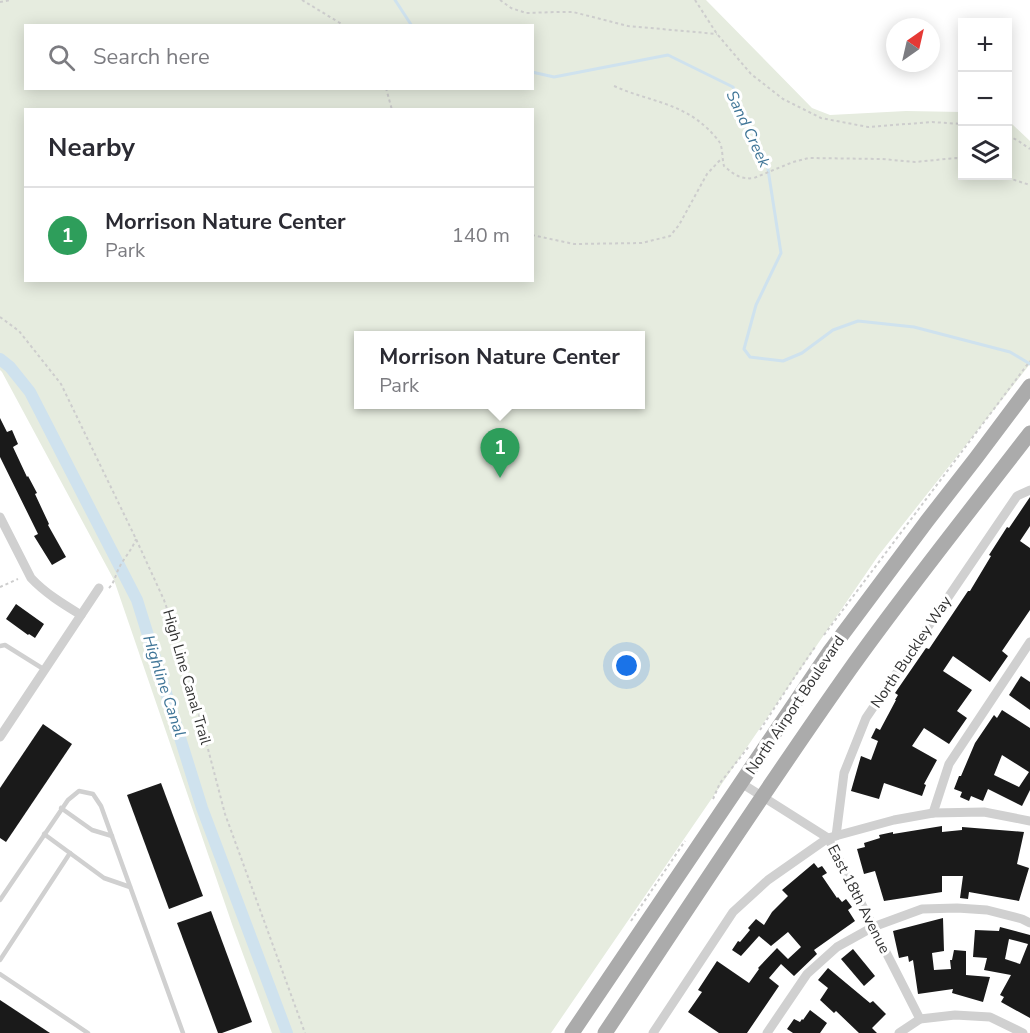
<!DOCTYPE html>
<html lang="en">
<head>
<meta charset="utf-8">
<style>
  :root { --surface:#fff; --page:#f7f7f7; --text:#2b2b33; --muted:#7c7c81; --line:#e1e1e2; --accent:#111827 }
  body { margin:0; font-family:"Nunito Sans",sans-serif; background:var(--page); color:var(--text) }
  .controls { position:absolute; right:18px; top:18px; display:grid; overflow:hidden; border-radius:0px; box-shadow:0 3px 15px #0003 }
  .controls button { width:54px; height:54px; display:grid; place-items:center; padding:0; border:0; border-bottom:2px solid var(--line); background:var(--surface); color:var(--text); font:30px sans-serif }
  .compass { position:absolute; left:886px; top:18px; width:54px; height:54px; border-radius:50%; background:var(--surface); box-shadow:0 3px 15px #0003; rotate:34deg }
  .you { position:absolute; left:627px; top:666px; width:21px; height:21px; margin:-15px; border:4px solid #fff; border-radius:50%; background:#1a73e8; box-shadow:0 0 0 9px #1a73e833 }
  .badge { display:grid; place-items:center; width:39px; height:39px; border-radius:50%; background:var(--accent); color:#fff; font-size:20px; font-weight:700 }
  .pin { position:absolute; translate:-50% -50px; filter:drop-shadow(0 2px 3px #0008) }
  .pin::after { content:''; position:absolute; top:32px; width:21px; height:18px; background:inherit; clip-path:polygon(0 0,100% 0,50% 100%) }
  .popup { position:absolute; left:354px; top:331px; width:291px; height:78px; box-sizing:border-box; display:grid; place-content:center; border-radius:0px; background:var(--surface); filter:drop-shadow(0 2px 4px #0005); font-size:20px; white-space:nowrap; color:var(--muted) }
  .popup b { font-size:22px; color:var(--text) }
  .popup::after { content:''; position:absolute; left:50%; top:100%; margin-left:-12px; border:12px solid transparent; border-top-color:var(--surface) }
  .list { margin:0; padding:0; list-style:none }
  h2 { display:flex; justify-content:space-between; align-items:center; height:78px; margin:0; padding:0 24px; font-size:26px }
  h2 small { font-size:20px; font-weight:400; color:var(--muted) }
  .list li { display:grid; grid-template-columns:39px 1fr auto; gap:18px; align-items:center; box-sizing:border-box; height:96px; padding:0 24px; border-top:2px solid var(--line) }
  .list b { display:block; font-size:22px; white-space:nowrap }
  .list p { margin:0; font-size:20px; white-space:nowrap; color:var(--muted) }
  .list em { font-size:20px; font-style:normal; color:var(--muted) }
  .icon { flex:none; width:33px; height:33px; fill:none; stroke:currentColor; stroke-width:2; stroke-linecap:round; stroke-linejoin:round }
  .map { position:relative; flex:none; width:1030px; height:1033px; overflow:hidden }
  .search { position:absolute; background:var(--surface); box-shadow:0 3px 15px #0003; left:24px; top:24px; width:510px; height:66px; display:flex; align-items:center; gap:15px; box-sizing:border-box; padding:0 21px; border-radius:0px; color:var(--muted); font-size:22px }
  .panel { position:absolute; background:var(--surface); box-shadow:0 3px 15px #0003; left:24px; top:108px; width:510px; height:174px; border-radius:0px }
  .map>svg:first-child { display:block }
</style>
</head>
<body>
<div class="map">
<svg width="1030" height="1033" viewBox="0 0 1030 1033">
  <rect width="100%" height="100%" fill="#fff"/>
  <path fill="#e6ecdf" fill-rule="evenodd" d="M0,0h706l106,108 18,7 76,-4 56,1v64h46v-53l4,1 18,17v223l-152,192 -327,477h-279l-39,-106 -119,-347 -112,-208 -2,-2zM26,26h506v62h-506zM26,110h506v170h-506zM359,336h282v68h-282z"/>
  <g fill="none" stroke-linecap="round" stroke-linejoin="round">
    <g stroke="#cfe2ee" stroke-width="3">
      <polyline points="395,0 412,26"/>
      <polyline points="532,72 554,77 668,55 733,87 767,163 781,253 756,305 744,349 750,357 783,361 802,353 833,330 858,321 914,327 1010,352 1030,364"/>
    </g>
    <polyline stroke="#cfe2ee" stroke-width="12" points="0,359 10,367 30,392 137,600 202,808 287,1033"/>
  </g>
  <g fill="#1a1a1a" fill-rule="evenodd">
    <polygon points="0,418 7,432 12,430 18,444 13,447 27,477 28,476 37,493 35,494 49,524 48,525 66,557 52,565 34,536 38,534 0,457"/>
    <polygon points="1030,497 1030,526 1020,541 1030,548 1030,610 1002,651 1008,656 990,682 953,656 943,671 972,690 957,711 967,718 949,744 924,728 912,746 937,760 924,784 926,785 922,796 884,783 879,799 851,791 861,756 871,760 878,741 871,738 876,728 880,730 896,700 895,700 898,695 895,693 926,648 929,649 968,591 970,591 991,556 989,555 1007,527 1009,528"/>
    <polygon points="16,604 44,624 35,638 29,634 28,635 6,619"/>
    <polygon points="1021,676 1030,682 1030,710 1009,695"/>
    <path d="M1002,710l28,18v62l-8,16 -34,-17 -5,12 -12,-5 -2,5 -9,-4 2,-5 -8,-3 5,-13h2l14,-33 19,-28 3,3zM1002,755l27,17 -10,15 -25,-12z"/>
    <polygon points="43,724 72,744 6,842 0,838 0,788"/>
    <polygon points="161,783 203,896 169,909 127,795"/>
    <polygon points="942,826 942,832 962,830 962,827 1024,832 1017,864 1029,868 1019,901 969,892 968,899 960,898 963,876 942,876 942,892 884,901 875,871 864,874 857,849 865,847 864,843 880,838 879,835 893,832 893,834"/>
    <polygon points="814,863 818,868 822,866 827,873 822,876 837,898 838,897 842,902 846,899 852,907 848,910 855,921 814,950 817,954 794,976 781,964 769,978 779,986 747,1033 719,1033 688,1012 702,992 698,990 717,961 749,983 759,969 758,968 777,948 788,959 801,947 788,932 771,946 759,936 741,956 732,950 738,941 740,942 750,930 748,928 756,919 764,925 772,912 788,896 782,890"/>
    <polygon points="211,911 252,1022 222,1033 218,1033 177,923"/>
    <polygon points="943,918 944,951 932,953 934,970 951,969 950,960 952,960 954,950 966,951 966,975 990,977 983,1002 952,993 953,989 918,994 913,960 909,962 908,956 899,958 893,931"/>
    <path d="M1000,927l30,8v83l-29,-16 3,-5 -4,-2 11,-20 -27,-5 3,-12 -14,-1 2,-27 24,1zM1009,939l19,5 -8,20 -15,-5z"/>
    <polygon points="853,949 875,976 864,986 841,959"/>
    <polygon points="828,968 870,1003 873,1001 886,1014 872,1028 877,1033 859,1033 836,1011 834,1013 820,1000 828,988 818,980"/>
    <polygon points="0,1000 50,1033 0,1033"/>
    <polygon points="810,1010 827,1023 820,1033 793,1033 787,1029 794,1019 800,1022 802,1019 803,1020"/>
  </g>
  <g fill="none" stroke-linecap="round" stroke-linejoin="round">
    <g stroke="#cdcdcd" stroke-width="2" stroke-dasharray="3 3" stroke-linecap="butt">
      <polyline points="302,0 345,26"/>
      <polyline points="500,0 511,8 526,13 556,12 573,12 628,26 717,34"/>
      <polyline points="695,0 717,34 751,74 783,99 821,118 868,127 932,122 962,124"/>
      <polyline points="0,2 11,0"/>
      <path d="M614,86c33,15 66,16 94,43 4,4 9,9 12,14 3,7 2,16 4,23 9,8 17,14 30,12l39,-16 16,-4 73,1 33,3 41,-4 6,1"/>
      <polyline points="386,88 392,110"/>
      <polyline points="1008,136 1017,140 1030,149"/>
      <polyline points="1002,176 1030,185"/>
      <polyline points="532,235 574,244 642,243 670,236 679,225 707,174 722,158"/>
      <polyline points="0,317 19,331 61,384 136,539 164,600 185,661 225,814 305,1033"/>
      <polyline points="0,587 18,579"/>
      <path d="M109,588c5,-5 6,-11 9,-18 5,-11 14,-20 18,-31"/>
      <polyline points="824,635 1030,361"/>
      <polyline points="760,730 794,678 815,647"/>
      <polyline points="713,799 720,783 750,745"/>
      <polyline points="631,921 685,841"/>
    </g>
    <g stroke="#d0d0d0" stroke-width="4.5">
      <polyline points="0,646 5,645 45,670"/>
      <polyline points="61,808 92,830 112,836"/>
      <polyline points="44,834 104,878 130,887"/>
      <polyline points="0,900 68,800 79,791 93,794 101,806 183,1033"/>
      <polyline points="0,960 70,853"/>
      <polyline points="0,974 88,1033"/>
    </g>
    <g stroke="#d0d0d0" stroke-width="9">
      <path d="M0,517l31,61c14,15 32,26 50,37"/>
      <polyline points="0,737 99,588"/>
      <polyline points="741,783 828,838 920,1019"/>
      <polyline points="933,813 949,764 1030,642"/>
      <polyline points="836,836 844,773 866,718 1017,496 1030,490"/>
      <polyline points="653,1033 733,912 768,880 828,838 894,820 933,813 984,812 1030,821"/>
      <polyline points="767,1033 807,974 837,947 873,927 922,909 957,908 987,910 1022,919 1030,923"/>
      <polyline points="899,1033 920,1019 955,1015 990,1017 1023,1033"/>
    </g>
    <g stroke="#ababab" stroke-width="15">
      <polyline points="572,1033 830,651 927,521 976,458 1030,386"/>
      <path d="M605,1033c81,-122 161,-245 246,-365 57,-80 119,-157 179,-235"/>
    </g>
  </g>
  <g text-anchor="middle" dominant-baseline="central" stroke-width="6" stroke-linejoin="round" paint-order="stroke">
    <g font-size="15" fill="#333" stroke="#fff">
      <text transform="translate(911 652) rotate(-56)">North Buckley Way</text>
      <text transform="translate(187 677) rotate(74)">High Line Canal Trail</text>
      <text transform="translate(795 705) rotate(-56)">North Airport Boulevard</text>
      <text transform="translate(859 899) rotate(63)">East 18th Avenue</text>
    </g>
    <g font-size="16" font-style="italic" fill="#3f7597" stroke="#fff">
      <text transform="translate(748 129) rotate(65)">Sand Creek</text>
      <text transform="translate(164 686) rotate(72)">Highline Canal</text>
    </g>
  </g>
</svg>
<div class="controls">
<button>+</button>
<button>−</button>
<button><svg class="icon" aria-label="layers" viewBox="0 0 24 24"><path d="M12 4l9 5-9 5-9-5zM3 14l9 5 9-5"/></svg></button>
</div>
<svg class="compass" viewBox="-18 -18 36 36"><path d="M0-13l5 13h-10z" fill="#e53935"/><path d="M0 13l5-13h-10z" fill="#7c7c81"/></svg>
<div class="you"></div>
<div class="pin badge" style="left:500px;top:478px;background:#2e9e5b">1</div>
<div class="popup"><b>Morrison Nature Center</b>Park</div>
<div class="search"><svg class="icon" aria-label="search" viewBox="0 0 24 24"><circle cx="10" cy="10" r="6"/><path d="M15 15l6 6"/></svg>Search here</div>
<section class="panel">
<h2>Nearby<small></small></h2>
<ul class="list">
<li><span class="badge" style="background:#2e9e5b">1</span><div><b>Morrison Nature Center</b><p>Park</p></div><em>140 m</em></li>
</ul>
</section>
</div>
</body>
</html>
